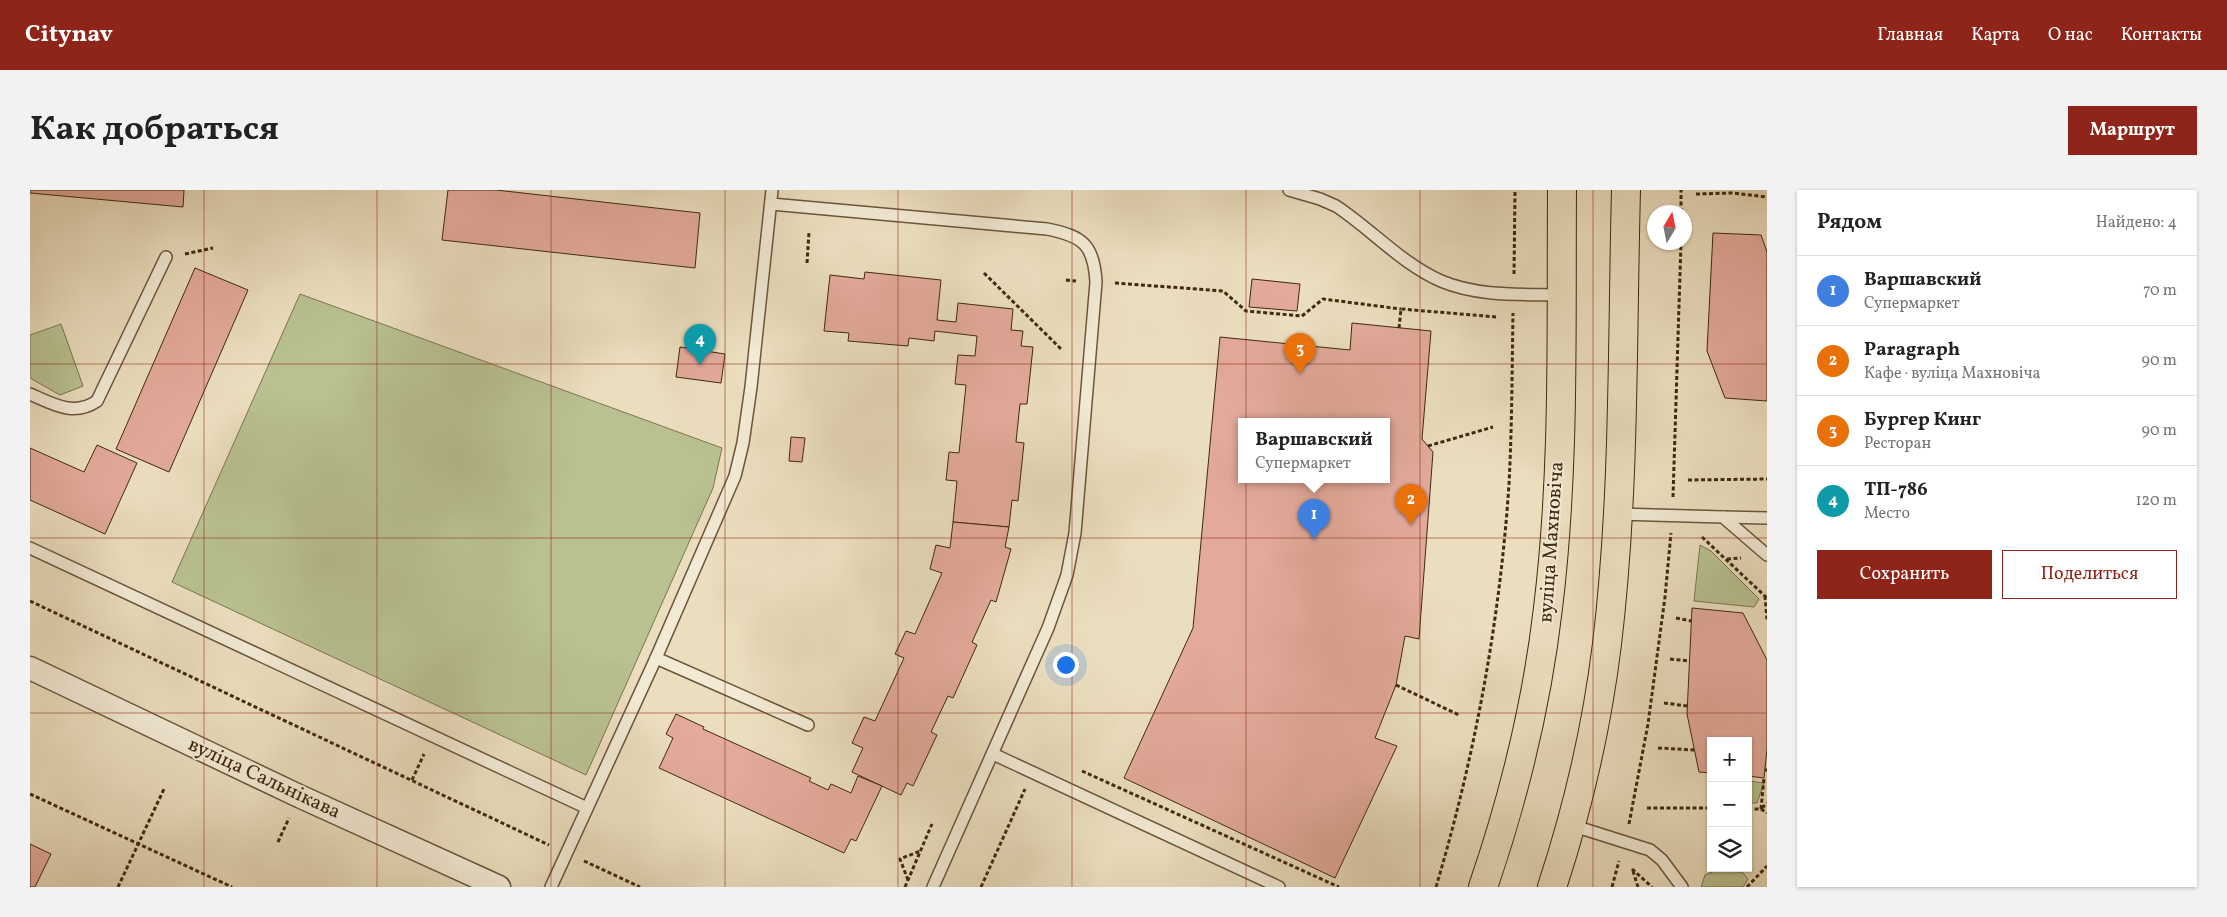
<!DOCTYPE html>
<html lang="ru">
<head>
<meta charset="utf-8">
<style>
  :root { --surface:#fff; --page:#f2f2f2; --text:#222; --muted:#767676; --line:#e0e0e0; --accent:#8f2418 }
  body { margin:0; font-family:Vollkorn,serif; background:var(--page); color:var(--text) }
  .controls { position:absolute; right:15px; bottom:15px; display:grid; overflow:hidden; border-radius:0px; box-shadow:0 1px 4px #0004 }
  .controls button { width:45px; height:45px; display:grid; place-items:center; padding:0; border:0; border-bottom:1px solid var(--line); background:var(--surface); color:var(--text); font:25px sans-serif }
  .compass { position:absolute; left:1617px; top:15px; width:45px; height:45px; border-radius:50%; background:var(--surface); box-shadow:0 1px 4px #0004; rotate:10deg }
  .you { position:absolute; left:1035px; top:474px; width:18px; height:18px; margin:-12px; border:4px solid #fff; border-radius:50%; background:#1a73e8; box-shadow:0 0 0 8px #1a73e833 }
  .badge { display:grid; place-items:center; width:32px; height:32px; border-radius:50%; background:var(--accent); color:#fff; font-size:16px; font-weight:700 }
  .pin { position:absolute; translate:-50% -41px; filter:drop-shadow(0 1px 2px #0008) }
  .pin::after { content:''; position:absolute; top:26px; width:18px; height:15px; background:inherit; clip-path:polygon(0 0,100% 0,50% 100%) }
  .popup { position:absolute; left:1208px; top:228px; width:152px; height:65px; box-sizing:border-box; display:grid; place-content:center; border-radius:0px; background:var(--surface); filter:drop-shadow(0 1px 4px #0005); font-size:16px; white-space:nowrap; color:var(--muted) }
  .popup b { font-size:19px; color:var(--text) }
  .popup::after { content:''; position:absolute; left:50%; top:100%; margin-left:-10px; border:10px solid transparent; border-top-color:var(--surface) }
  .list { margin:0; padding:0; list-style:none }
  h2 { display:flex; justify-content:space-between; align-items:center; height:65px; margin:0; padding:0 20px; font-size:21px }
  h2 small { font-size:16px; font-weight:400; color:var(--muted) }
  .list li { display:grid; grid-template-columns:32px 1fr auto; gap:15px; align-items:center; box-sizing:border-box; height:70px; padding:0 20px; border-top:1px solid var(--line) }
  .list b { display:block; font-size:19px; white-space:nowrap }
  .list p { margin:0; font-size:16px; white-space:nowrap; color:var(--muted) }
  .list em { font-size:16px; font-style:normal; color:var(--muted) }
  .actions { display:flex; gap:10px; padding:15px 20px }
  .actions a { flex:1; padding:11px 0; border:1px solid var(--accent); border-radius:0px; text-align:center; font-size:18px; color:var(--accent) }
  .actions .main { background:var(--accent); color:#fff }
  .icon { flex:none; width:28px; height:28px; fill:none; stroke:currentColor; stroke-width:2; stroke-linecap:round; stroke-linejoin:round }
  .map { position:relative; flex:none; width:1737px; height:697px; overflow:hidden; border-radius:0px }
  header { display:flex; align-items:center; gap:30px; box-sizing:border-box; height:70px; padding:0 25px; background:var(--accent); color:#fff }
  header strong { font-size:24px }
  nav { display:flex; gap:28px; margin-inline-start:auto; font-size:18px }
  .intro { display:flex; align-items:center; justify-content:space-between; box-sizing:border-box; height:120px; padding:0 30px }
  h1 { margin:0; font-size:35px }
  .button { padding:12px 22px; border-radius:0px; background:var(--accent); color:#fff; font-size:18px; font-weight:700 }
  main { display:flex; gap:30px; padding:0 30px }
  aside { flex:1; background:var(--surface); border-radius:0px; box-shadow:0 1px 4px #0004 }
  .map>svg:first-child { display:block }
</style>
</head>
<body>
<header>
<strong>Citynav</strong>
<nav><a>Главная</a><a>Карта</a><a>О нас</a><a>Контакты</a></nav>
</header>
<div class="intro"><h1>Как добраться</h1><a class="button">Маршрут</a></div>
<main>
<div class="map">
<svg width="1737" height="697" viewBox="0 0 1737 697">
  <rect width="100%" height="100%" fill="#ebdebf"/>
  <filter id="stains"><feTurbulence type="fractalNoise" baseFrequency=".004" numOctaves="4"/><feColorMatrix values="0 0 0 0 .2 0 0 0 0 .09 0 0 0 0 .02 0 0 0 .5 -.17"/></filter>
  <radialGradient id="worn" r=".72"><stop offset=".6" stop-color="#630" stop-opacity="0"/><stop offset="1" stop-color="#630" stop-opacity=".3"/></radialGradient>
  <g fill="#b9c191" stroke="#7c7550">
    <polygon points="270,104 692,258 683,298 556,585 142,392"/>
    <polygon points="31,134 53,196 30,205 0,188 0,145"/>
    <polygon points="1670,355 1681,361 1729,409 1724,417 1664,411"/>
    <polygon points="1718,591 1734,593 1727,613 1718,613"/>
    <polygon points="1685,681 1712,682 1718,689 1713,697 1671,697 1675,685"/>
  </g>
  <g fill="#e3aa9b" stroke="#40290e" fill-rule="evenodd">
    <polygon points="0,0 154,0 153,17 0,3"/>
    <polygon points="418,0 466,0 670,23 665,78 412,50"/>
    <polygon points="1683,43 1731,45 1737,62 1737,211 1695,208 1677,161"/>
    <polygon points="165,78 218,100 139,282 86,259"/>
    <polygon points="835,82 911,90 907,130 926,132 928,113 983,119 981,140 993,141 991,156 1003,157 997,214 990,214 986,252 994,253 988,311 982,310 979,337 923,332 927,291 916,290 919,262 929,263 936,195 925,194 928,165 945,166 947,146 905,141 904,151 879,148 878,156 818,151 819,143 794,141 800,85 834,89"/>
    <polygon points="1222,89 1270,94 1267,121 1219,117"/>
    <path d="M1322,133l79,8 -9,108 11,13 -14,187 -14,-3 -9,49 -21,53 22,8 -62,132 -211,-100 69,-150 27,-291 130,13zM1212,231h144v58h-144z"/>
    <polygon points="650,157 695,164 691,193 646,187"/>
    <polygon points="761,247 775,248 772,272 759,271"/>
    <polygon points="67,255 107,273 75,344 0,310 0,258 54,282"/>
    <polygon points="923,332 979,337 975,357 981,359 966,412 961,410 942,452 947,455 923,508 918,506 901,542 907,545 883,596 877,593 871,605 822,582 833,558 822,553 834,527 845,531 874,468 865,464 876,441 885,444 912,383 900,379 906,355 920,358"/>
    <polygon points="1662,418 1713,423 1737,470 1737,559 1734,588 1718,586 1718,551 1681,551 1681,583 1669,582 1657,524"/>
    <polygon points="646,524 674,537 673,539 781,588 779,591 798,600 801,594 821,603 828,586 852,596 826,651 821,649 814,663 629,578 643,548 636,544"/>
    <polygon points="0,654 21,664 5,697 0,697"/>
  </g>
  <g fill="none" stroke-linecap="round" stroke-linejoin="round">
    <g stroke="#6b563a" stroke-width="14">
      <g id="lane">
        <path d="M1259,0l31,9 16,7c35,23 66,58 105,75 38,16 81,13 121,14"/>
        <path d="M741,14l276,25c36,7 47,16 49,53l-21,251 -8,42 -19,53 -115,259"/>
        <path d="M0,204c23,10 44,23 67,7l69,-144"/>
        <polyline points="1588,324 1693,327 1737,365"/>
        <polyline points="1693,327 1737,328"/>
        <polyline points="0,358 557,618"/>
        <polyline points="626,468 778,535"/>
        <polyline points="963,564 1249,697"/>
        <polyline points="1541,635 1620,660 1632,670 1652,697"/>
        <polyline points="521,697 626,468 705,286 713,253 721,197 742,0"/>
      </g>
    </g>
    <g stroke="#6b563a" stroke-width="25">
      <polyline id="street" points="0,478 269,606 469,697"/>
    </g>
    <g stroke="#40290e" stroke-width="30">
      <g id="primary">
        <path d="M1453,697c31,-90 54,-184 65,-279 17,-138 13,-279 14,-418"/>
        <path d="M1522,697c26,-79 45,-161 55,-243 18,-150 15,-303 19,-454"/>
      </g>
    </g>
    <g stroke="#40290e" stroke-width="3" stroke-dasharray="4 2.5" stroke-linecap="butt">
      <polyline points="1666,4 1702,3 1737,7"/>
      <polyline points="1651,22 1651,0"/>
      <polyline points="155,64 183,58"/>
      <polyline points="777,73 779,42"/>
      <polyline points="954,83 1031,159"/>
      <polyline points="1484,84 1485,0"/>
      <polyline points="1036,90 1046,91"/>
      <polyline points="1085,93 1193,101 1216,121 1272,126 1293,109 1371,119"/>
      <polyline points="1369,138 1371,119 1467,127"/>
      <polyline points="1398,256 1463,237"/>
      <polyline points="1658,290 1737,289"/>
      <polyline points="1643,307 1651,52"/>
      <polyline points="1672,347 1737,408"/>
      <polyline points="1697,369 1711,368"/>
      <polyline points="1735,406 1737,430"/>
      <polyline points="0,411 519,655"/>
      <polyline points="1646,428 1661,431"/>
      <polyline points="1640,469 1659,471"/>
      <polyline points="1366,495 1429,525"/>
      <polyline points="1634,513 1657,516"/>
      <polyline points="1628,558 1664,560"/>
      <polyline points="1735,580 1737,580"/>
      <polyline points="1052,581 1309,697"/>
      <polyline points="382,590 394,564"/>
      <polyline points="0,604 202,697"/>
      <polyline points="1617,618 1681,618"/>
      <polyline points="1732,618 1737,613"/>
      <polyline points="1718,619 1731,619 1737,623"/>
      <polyline points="1731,619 1734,588"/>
      <polyline points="1599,634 1618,534 1635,407 1641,343"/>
      <polyline points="248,652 259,628"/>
      <polyline points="554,671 610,697"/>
      <polyline points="1602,679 1622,697"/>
      <polyline points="1603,681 1608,697"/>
      <polyline points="878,690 870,669 890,661"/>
      <polyline points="88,697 134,599"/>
      <polyline points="875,697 902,634"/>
      <polyline points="951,697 995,599"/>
      <path d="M1406,697c39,-131 64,-267 73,-403 3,-57 3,-114 4,-171"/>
      <polyline points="1582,697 1589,671"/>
      <polyline points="1717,697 1737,676"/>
    </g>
    <use href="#lane" stroke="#f2ead5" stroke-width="11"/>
    <use href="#street" stroke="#f2ead5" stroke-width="22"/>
    <use href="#primary" stroke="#ebdebf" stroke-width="28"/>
  </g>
  <path fill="none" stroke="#8f2418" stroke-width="1" stroke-opacity="0.55" d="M174,0v697M347,0v697M521,0v697M695,0v697M868,0v697M1042,0v697M1216,0v697M1390,0v697M1563,0v697M0,174h1737M0,348h1737M0,523h1737"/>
  <g text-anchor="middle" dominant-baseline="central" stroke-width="4" stroke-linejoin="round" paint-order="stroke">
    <g font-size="20" fill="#40290e" stroke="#f2ead5">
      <text transform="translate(1522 352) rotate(-86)">вуліца Махновіча</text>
      <text transform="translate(234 589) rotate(25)">вуліца Сальнікава</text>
    </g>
  </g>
  <rect width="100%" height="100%" filter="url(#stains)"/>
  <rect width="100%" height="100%" fill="url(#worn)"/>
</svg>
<div class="controls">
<button>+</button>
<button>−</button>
<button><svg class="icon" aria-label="layers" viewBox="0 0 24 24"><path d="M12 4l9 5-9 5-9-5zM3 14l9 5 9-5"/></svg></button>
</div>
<svg class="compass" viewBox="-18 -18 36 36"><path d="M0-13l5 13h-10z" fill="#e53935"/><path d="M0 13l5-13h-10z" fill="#767676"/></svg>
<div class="you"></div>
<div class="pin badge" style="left:1284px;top:350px;background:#3f7fe0">1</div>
<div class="popup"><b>Варшавский</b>Супермаркет</div>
<div class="pin badge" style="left:1381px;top:335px;background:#e8710a">2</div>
<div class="pin badge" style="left:1270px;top:184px;background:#e8710a">3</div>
<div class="pin badge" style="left:670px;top:175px;background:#0f9aa8">4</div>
</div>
<aside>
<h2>Рядом<small>Найдено: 4</small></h2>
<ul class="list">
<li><span class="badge" style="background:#3f7fe0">1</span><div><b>Варшавский</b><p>Супермаркет</p></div><em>70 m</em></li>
<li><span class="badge" style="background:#e8710a">2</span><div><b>Paragraph</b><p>Кафе · вуліца Махновіча</p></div><em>90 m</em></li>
<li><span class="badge" style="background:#e8710a">3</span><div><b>Бургер Кинг</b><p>Ресторан</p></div><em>90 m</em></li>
<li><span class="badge" style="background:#0f9aa8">4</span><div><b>ТП-786</b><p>Место</p></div><em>120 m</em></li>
</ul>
<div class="actions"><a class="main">Сохранить</a><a>Поделиться</a></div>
</aside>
</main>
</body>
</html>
